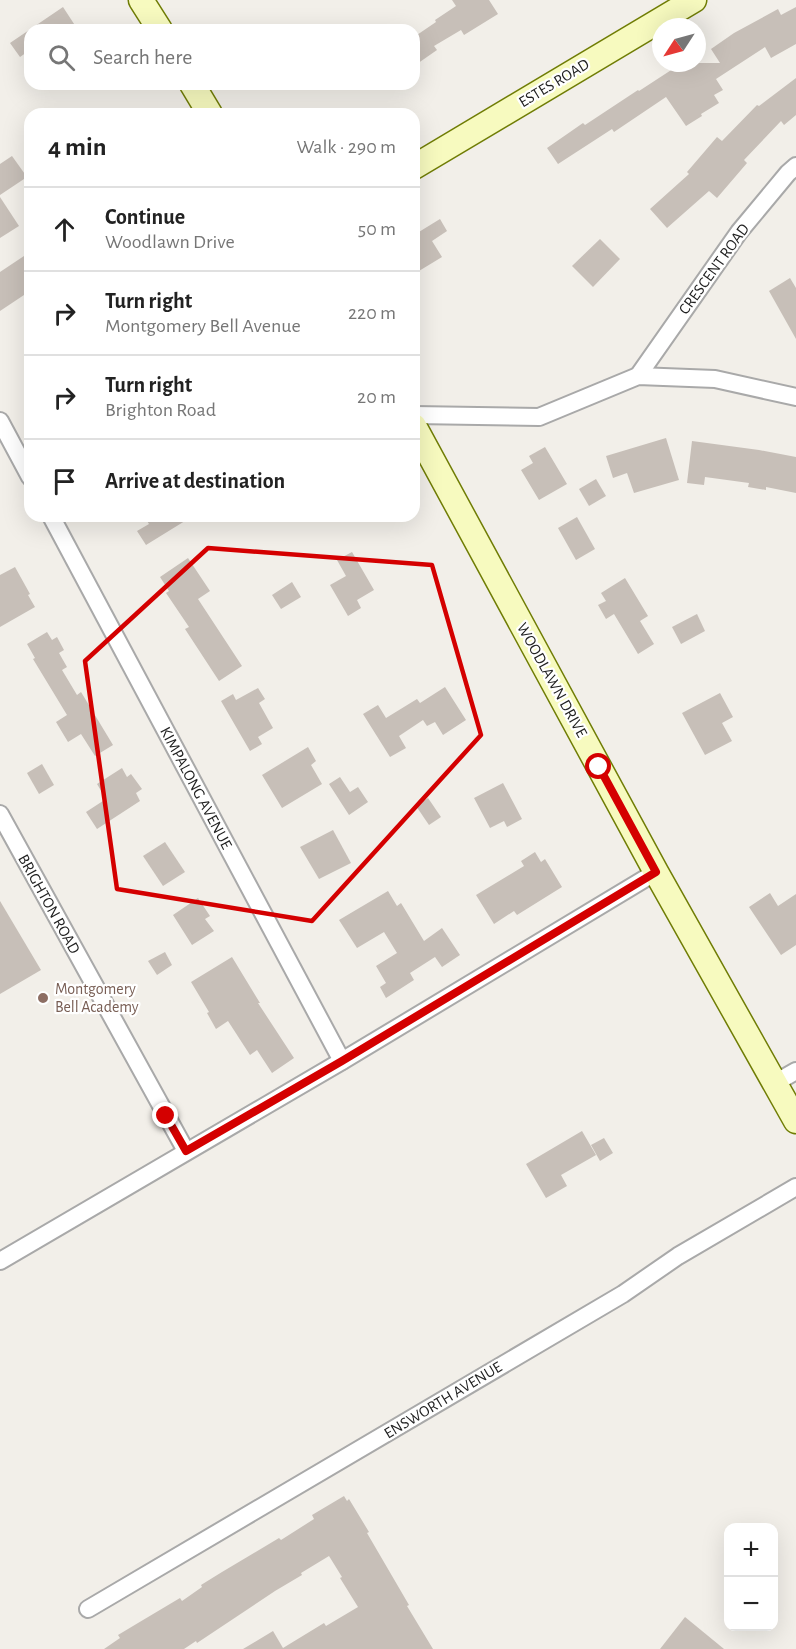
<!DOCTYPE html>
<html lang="en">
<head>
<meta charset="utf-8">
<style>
  :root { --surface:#fff; --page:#f2f2f2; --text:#222; --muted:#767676; --line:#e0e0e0 }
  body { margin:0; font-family:"Alegreya Sans",sans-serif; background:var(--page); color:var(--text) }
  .controls { position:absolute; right:18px; bottom:18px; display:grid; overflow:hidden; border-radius:12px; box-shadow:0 6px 24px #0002 }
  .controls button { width:54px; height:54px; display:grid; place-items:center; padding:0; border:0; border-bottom:2px solid var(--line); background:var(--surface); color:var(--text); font:30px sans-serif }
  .compass { position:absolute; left:652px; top:18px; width:54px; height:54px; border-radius:50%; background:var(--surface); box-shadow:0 6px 24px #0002; rotate:234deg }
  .stop { position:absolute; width:18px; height:18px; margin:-14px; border:4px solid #d40000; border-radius:50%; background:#fff }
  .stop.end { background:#d40000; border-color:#fff; box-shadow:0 2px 6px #0008 }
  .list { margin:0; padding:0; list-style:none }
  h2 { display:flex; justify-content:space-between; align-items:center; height:78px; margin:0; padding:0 24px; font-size:26px }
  h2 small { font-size:20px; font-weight:400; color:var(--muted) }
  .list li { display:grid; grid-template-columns:39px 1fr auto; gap:18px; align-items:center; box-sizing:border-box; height:84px; padding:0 24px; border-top:2px solid var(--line) }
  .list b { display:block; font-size:22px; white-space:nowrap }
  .list p { margin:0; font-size:20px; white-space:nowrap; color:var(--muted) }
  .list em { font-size:20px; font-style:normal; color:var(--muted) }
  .icon { flex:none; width:33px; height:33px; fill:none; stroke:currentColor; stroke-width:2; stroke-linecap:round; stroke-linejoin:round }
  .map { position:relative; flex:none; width:796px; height:1649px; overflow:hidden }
  .search { position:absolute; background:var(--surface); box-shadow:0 6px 24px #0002; left:24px; top:24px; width:396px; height:66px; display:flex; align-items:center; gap:15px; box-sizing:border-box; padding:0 21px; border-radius:18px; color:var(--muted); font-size:22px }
  .panel { position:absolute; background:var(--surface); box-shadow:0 6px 24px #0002; left:24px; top:108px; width:396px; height:414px; border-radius:18px }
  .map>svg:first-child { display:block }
</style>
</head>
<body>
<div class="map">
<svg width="796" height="1649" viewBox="0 0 796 1649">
  <rect width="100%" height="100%" fill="#f2efe9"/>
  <g fill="#c7bfb8">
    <polygon points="452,0 489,0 498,14 464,35 461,30 434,46 437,50 414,66 414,37 436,22 435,20 456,6"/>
    <polygon points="63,7 78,30 30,30 30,50 20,57 10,43"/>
    <polygon points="796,7 796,44 771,58 765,47 716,79 723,90 714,95 719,103 701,114 702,116 686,126 666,97 614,132 612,129 558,164 547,148 583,123 585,125 638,90 639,91 682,63 720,63 711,49 734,33 778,9 781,15"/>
    <polygon points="796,78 796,115 784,125 781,121 744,160 747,163 717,198 709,191 667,228 650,209 689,174 687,172 717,137 722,141 757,105 759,106"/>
    <polygon points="12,156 27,177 0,195 0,164"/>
    <polygon points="0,197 19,226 0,238"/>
    <polygon points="440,219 447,231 432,241 442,257 414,274 414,235"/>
    <polygon points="600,239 620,259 593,287 572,266"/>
    <polygon points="30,252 30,291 0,311 0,272"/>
    <polygon points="790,278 796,288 796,339 769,291"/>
    <polygon points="666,438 679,480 634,493 627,473 613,478 606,456"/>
    <polygon points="692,441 759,450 796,457 796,493 766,487 766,490 748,487 749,483 705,477 704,485 687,483"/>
    <polygon points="545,447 567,484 539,500 521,470 533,463 529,456"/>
    <polygon points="596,479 606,496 589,506 579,489"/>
    <polygon points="144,516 193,516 146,545 137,531 149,524"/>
    <polygon points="577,517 595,549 576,560 558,528"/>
    <polygon points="352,552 374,590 357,600 361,608 348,616 330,585 346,576 337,560"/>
    <polygon points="188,558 210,591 198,599 242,666 219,681 185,629 189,627 166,593 169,591 160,577"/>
    <polygon points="15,567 30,594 28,595 35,607 0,627 0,575"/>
    <polygon points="625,578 648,616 640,621 654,644 638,654 614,614 606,619 598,605 606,601 601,593"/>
    <polygon points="292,582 301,597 281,609 272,595"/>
    <polygon points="697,614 705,631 681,644 672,627"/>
    <polygon points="47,632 52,640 57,637 64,650 59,653 67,667 62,670 77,695 81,692 113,745 95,756 81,734 68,742 56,722 67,715 33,659 35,658 27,644"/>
    <polygon points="445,687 466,720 443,735 435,722 427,726 423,720 399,736 406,748 390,757 363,714 378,705 386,718 417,699 420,703"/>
    <polygon points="258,688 265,699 259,703 273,728 258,737 262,744 250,751 221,701 233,694 236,700"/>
    <polygon points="720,693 733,717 722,723 732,741 705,755 682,713"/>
    <polygon points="308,747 316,761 311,765 322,784 282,808 262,775"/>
    <polygon points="42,764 54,785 39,794 27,773"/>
    <polygon points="122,768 127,777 131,774 142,789 136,793 140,801 97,829 86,812 106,799 97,784"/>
    <polygon points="340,777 350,792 358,787 368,802 349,815 329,784"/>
    <polygon points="503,783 522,819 507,827 504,821 490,828 474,798"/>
    <polygon points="428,798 441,817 429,825 416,806"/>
    <polygon points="333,830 351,863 319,879 300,847"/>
    <polygon points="165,842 185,872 163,886 143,856"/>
    <polygon points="535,852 541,862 545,859 562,887 517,915 514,911 494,924 476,895 524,866 521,861"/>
    <polygon points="388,891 397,906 401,903 424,941 442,928 460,955 442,967 435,957 410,973 414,980 386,998 380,987 386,983 376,966 397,953 384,932 357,948 339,920"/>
    <polygon points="770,893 778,906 796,894 796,945 781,955 749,907"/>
    <polygon points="198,898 210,916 205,919 214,931 192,945 173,915"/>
    <polygon points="0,901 41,970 0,994"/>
    <polygon points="165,952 172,965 157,975 148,961"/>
    <polygon points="232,957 260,1003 258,1003 294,1058 272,1073 257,1050 250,1055 228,1021 216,1029 207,1013 209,1012 191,982"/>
    <polygon points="582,1131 596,1155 561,1175 567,1186 546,1198 526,1164"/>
    <polygon points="604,1138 613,1153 600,1161 591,1145"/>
    <polygon points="344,1496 347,1501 349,1499 369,1532 367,1533 409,1605 407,1606 433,1649 243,1649 273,1631 283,1648 324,1623 326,1626 358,1607 340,1578 342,1577 329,1556 301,1573 302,1575 275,1591 197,1643 196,1641 184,1649 104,1649 120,1638 118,1635 138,1623 180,1598 182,1601 202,1587 201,1585 222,1572 279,1538 281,1540 314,1519 312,1515"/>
    <polygon points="685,1617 724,1649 660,1649"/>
  </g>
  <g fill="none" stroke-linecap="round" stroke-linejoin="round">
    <g stroke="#a9a9a9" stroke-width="20">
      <g id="street">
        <polyline points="638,376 739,232 788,173 796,166"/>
        <polyline points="414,415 539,417 638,376 715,379 796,397"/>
        <polyline points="0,421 30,477"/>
        <polyline points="51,516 342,1061"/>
        <polyline points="0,814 186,1151"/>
        <polyline points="775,1083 796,1071"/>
        <polyline points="0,1261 342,1061 656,872"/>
        <polyline points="88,1609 623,1294 678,1256 796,1187"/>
      </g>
    </g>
    <g stroke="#707d05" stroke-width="27">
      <g id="secondary">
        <polyline points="141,0 160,30"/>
        <polyline points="192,84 210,114"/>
        <polyline points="414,167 694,0"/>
        <polyline points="414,426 656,872 796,1121"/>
      </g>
    </g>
    <use href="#street" stroke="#fff" stroke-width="16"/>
    <use href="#secondary" stroke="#f7fabf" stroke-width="24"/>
  </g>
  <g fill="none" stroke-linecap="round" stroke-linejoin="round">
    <polyline stroke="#d40000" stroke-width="8" points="166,1116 186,1151 342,1061 656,872 599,767"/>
  </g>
  <path fill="none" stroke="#d40000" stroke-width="4.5" stroke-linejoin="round" d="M208,548l224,17 49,170 -169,186 -195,-32 -32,-228z"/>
  <circle fill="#8d6e63" stroke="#fff" stroke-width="2" cx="43" cy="998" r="6"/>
  <g text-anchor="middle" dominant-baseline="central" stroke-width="4.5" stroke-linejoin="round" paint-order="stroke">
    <g font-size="16" fill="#222" stroke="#fff">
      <text transform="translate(554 83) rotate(-31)">ESTES ROAD</text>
      <text transform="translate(714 269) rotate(-54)">CRESCENT ROAD</text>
      <text transform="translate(552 680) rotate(61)">WOODLAWN DRIVE</text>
      <text transform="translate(196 788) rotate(62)">KIMPALONG AVENUE</text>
      <text transform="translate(49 904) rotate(61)">BRIGHTON ROAD</text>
      <text transform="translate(443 1400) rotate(-31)">ENSWORTH AVENUE</text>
    </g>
    <g font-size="16" fill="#785e54" stroke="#fff" text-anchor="start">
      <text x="55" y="989">Montgomery<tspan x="55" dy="18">Bell Academy</tspan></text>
    </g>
  </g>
</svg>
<div class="controls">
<button>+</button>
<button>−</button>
</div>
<svg class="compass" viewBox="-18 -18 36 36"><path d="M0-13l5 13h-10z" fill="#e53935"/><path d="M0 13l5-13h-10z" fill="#767676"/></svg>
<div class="stop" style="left:599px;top:767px"></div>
<div class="stop end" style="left:166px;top:1116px"></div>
<div class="search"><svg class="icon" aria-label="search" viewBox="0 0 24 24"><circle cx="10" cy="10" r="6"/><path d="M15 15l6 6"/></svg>Search here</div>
<section class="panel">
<h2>4 min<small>Walk · 290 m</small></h2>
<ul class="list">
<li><svg class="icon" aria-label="ahead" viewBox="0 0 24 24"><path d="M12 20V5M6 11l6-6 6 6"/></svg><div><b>Continue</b><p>Woodlawn Drive</p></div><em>50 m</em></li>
<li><svg class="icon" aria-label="right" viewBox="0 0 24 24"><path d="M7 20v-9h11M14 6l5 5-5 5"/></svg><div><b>Turn right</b><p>Montgomery Bell Avenue</p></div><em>220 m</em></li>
<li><svg class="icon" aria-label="right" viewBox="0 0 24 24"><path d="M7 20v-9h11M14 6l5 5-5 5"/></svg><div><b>Turn right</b><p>Brighton Road</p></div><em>20 m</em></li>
<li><svg class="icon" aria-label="arrive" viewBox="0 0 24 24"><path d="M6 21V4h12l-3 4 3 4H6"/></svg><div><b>Arrive at destination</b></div></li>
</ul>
</section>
</div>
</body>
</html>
